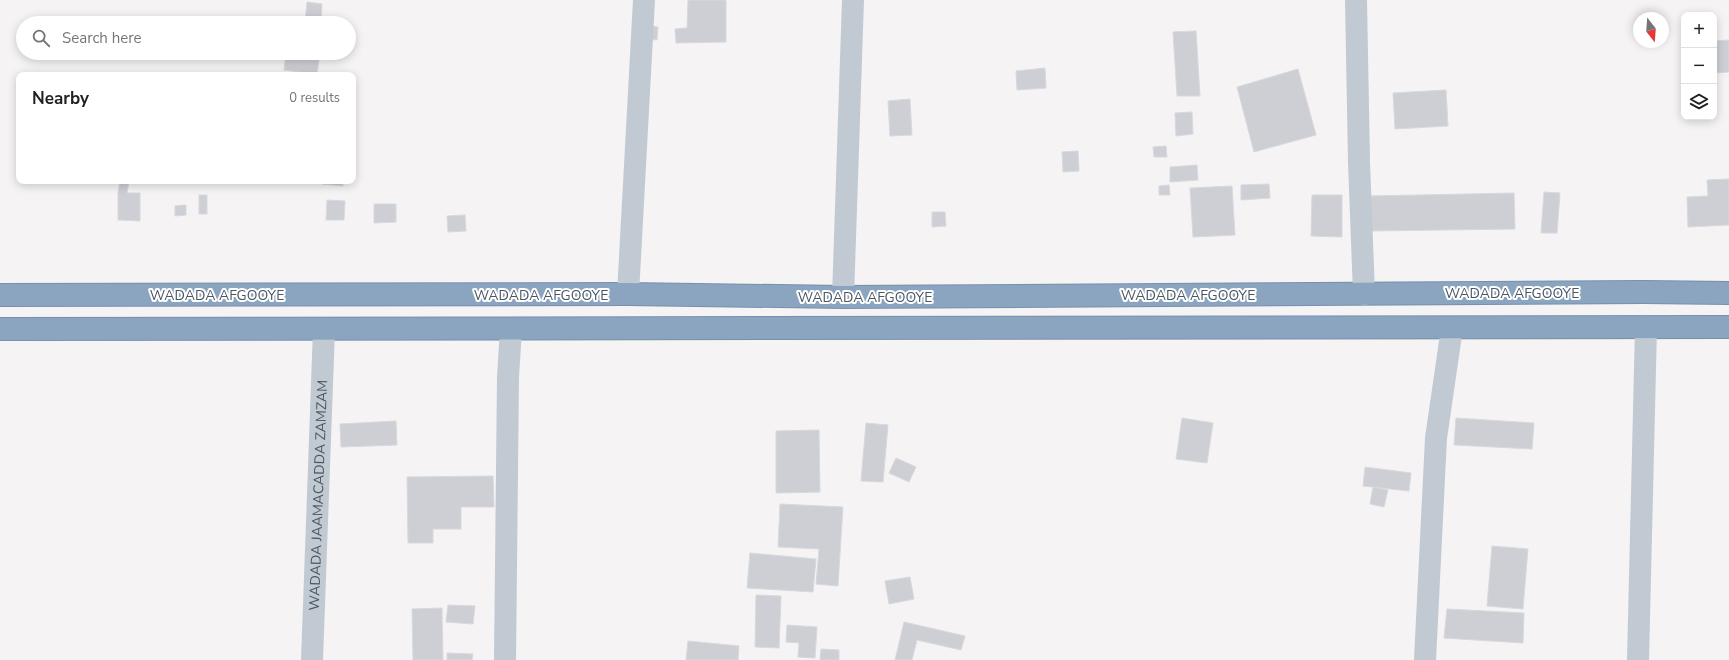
<!DOCTYPE html>
<html lang="en">
<head>
<meta charset="utf-8">
<style>
  :root { --surface:#fff; --page:#f6f6f6; --text:#202124; --muted:#757577; --line:#e0e0e0 }
  body { margin:0; font-family:"Nunito Sans",sans-serif; background:var(--page); color:var(--text) }
  .controls { position:absolute; right:12px; top:12px; display:grid; overflow:hidden; border-radius:8px; box-shadow:0 2px 10px #0003 }
  .controls button { width:36px; height:36px; display:grid; place-items:center; padding:0; border:0; border-bottom:1px solid var(--line); background:var(--surface); color:var(--text); font:20px sans-serif }
  .compass { position:absolute; left:1633px; top:12px; width:36px; height:36px; border-radius:50%; background:var(--surface); box-shadow:0 2px 10px #0003; rotate:163deg }
  .list { margin:0; padding:0; list-style:none }
  h2 { display:flex; justify-content:space-between; align-items:center; height:52px; margin:0; padding:0 16px; font-size:17px }
  h2 small { font-size:13px; font-weight:400; color:var(--muted) }
  .icon { flex:none; width:22px; height:22px; fill:none; stroke:currentColor; stroke-width:2; stroke-linecap:round; stroke-linejoin:round }
  .map { position:relative; flex:none; width:1729px; height:660px; overflow:hidden }
  .search { position:absolute; background:var(--surface); box-shadow:0 2px 10px #0003; left:16px; top:16px; width:340px; height:44px; display:flex; align-items:center; gap:10px; box-sizing:border-box; padding:0 14px; border-radius:22px; color:var(--muted); font-size:15px }
  .panel { position:absolute; background:var(--surface); box-shadow:0 2px 10px #0003; left:16px; top:72px; width:340px; height:112px; border-radius:8px }
  .map>svg:first-child { display:block }
</style>
</head>
<body>
<div class="map">
<svg width="1729" height="660" viewBox="0 0 1729 660">
  <rect width="100%" height="100%" fill="#f5f3f3"/>
  <g fill="#cdcfd5" stroke="#d7d9de">
    <polygon points="688,0 726,0 726,42 676,43 675,29 687,28"/>
    <polygon points="307,2 322,4 321,23 305,23"/>
    <polygon points="648,26 658,27 657,40 646,39"/>
    <polygon points="1196,31 1200,96 1177,96 1173,32"/>
    <polygon points="1729,40 1729,72 1714,73 1714,41"/>
    <polygon points="286,53 320,53 317,74 284,70"/>
    <polygon points="1045,68 1046,88 1017,90 1016,71"/>
    <polygon points="1298,69 1316,135 1254,152 1237,87"/>
    <polygon points="1446,90 1448,126 1395,129 1393,93"/>
    <polygon points="910,99 912,135 890,136 888,101"/>
    <polygon points="1192,112 1193,134 1176,136 1175,113"/>
    <polygon points="1166,146 1167,157 1154,157 1153,147"/>
    <polygon points="1078,151 1079,171 1063,172 1062,152"/>
    <polygon points="1197,165 1198,180 1170,182 1170,167"/>
    <polygon points="1729,179 1729,225 1688,227 1687,197 1708,196 1707,180"/>
    <polygon points="120,181 129,181 127,193 140,193 140,221 118,220 118,193"/>
    <polygon points="322,181 343,181 343,186 322,184"/>
    <polygon points="1269,184 1270,198 1241,200 1241,185"/>
    <polygon points="1169,185 1170,195 1159,195 1159,186"/>
    <polygon points="1232,186 1235,235 1193,237 1190,188"/>
    <polygon points="1544,192 1560,193 1557,233 1541,233"/>
    <polygon points="1514,193 1515,229 1371,231 1371,196"/>
    <rect x="199" y="195" width="8" height="19"/>
    <polygon points="1312,195 1342,195 1342,237 1311,236"/>
    <polygon points="327,200 345,201 344,220 326,220"/>
    <polygon points="374,204 396,204 396,222 374,223"/>
    <polygon points="186,205 186,215 175,216 175,206"/>
    <polygon points="932,212 945,212 946,226 932,227"/>
    <polygon points="465,215 466,231 448,232 447,216"/>
    <polygon points="1182,418 1213,423 1207,463 1176,459"/>
    <polygon points="1456,418 1534,423 1532,449 1454,445"/>
    <polygon points="396,421 397,445 341,447 340,424"/>
    <polygon points="866,423 888,425 883,482 861,481"/>
    <polygon points="819,430 820,492 776,493 776,431"/>
    <polygon points="896,458 916,467 909,482 889,473"/>
    <polygon points="1365,467 1411,473 1409,491 1363,486"/>
    <polygon points="493,476 494,507 461,507 461,529 433,529 433,543 408,543 407,477"/>
    <polygon points="1373,487 1388,490 1384,507 1370,504"/>
    <polygon points="780,504 843,507 838,586 816,584 819,549 778,547"/>
    <polygon points="1492,546 1528,549 1523,609 1487,606"/>
    <polygon points="750,553 816,559 813,592 747,588"/>
    <polygon points="910,577 914,599 889,604 885,581"/>
    <polygon points="756,595 781,596 779,648 755,647"/>
    <polygon points="448,605 475,606 473,624 446,622"/>
    <polygon points="442,608 443,660 413,660 412,609"/>
    <polygon points="1447,609 1524,613 1523,643 1444,638"/>
    <polygon points="904,622 965,636 961,650 917,640 912,660 895,660"/>
    <polygon points="787,625 817,627 815,658 798,657 799,643 786,642"/>
    <polygon points="688,641 739,646 738,660 686,660"/>
    <polygon points="821,649 839,650 839,660 820,660"/>
    <polygon points="447,653 473,654 472,660 447,660"/>
  </g>
  <g fill="none" stroke-linecap="round" stroke-linejoin="round">
    <g stroke="#7690ad" stroke-width="24">
      <g id="highway">
        <polyline points="0,295 628,294 843,297 1643,292 1729,293"/>
        <polyline points="0,329 1729,327"/>
      </g>
    </g>
    <g stroke="#c1cad2" stroke-width="22">
      <polyline points="1356,0 1359,162 1364,294"/>
      <polyline points="628,294 644,0"/>
      <polyline points="843,297 853,0"/>
      <path id="s1" d="M312,660l12,-331"/>
      <polyline points="505,660 508,377 511,329"/>
      <polyline points="1425,660 1436,438 1452,328"/>
      <polyline points="1638,660 1646,327"/>
    </g>
    <use href="#highway" stroke="#8ba5c1" stroke-width="22"/>
  </g>
  <g text-anchor="middle" dominant-baseline="central" stroke-width="4" stroke-linejoin="round" paint-order="stroke">
    <g font-size="14" fill="#4a5661" stroke="#fff">
      <text x="1512" y="293">WADADA AFGOOYE</text>
      <text x="217" y="295">WADADA AFGOOYE</text>
      <text x="541" y="295">WADADA AFGOOYE</text>
      <text x="1188" y="295">WADADA AFGOOYE</text>
      <text x="865" y="297">WADADA AFGOOYE</text>
      <text stroke="none"><textPath href="#s1" startOffset="165">WADADA JAAMACADDA ZAMZAM</textPath></text>
    </g>
  </g>
</svg>
<div class="controls">
<button>+</button>
<button>−</button>
<button><svg class="icon" aria-label="layers" viewBox="0 0 24 24"><path d="M12 4l9 5-9 5-9-5zM3 14l9 5 9-5"/></svg></button>
</div>
<svg class="compass" viewBox="-18 -18 36 36"><path d="M0-13l5 13h-10z" fill="#e53935"/><path d="M0 13l5-13h-10z" fill="#757577"/></svg>
<div class="search"><svg class="icon" aria-label="search" viewBox="0 0 24 24"><circle cx="10" cy="10" r="6"/><path d="M15 15l6 6"/></svg>Search here</div>
<section class="panel">
<h2>Nearby<small>0 results</small></h2>
<ul class="list">
</ul>
</section>
</div>
</body>
</html>
